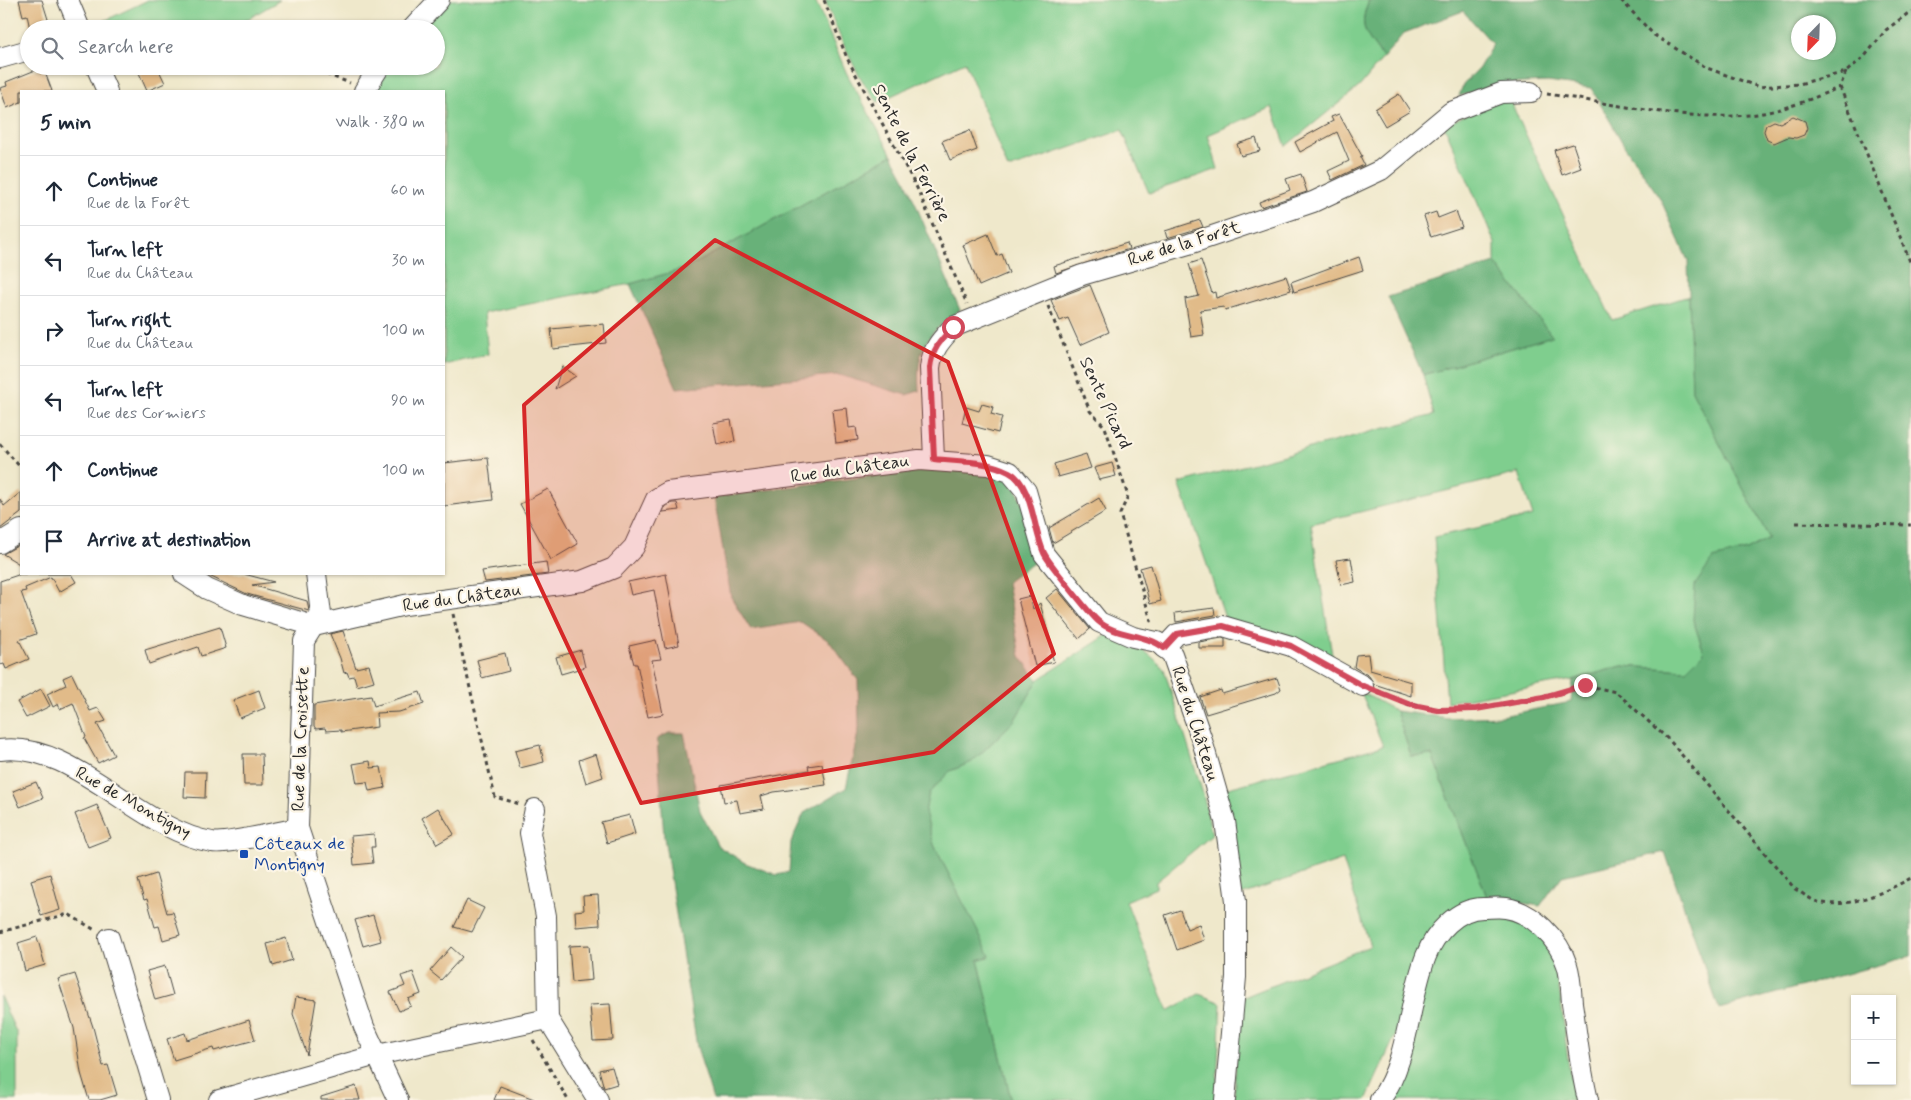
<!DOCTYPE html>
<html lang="en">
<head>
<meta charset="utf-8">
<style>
  :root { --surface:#fff; --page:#f6f6f7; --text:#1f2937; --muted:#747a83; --line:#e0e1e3 }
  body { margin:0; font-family:Mynerve,sans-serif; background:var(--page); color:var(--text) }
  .controls { position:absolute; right:15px; bottom:15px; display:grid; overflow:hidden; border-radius:0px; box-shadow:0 1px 4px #0004 }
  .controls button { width:45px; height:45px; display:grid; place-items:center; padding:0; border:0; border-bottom:1px solid var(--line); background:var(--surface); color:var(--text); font:25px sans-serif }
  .compass { position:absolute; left:1791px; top:15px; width:45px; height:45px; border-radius:50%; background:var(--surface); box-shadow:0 1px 4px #0004; rotate:203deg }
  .stop { position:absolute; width:15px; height:15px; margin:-11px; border:4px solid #d1495b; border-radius:50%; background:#fff }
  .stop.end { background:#d1495b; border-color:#fff; box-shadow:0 1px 5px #0008 }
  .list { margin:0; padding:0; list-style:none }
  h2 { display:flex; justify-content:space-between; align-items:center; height:65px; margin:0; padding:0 20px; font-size:21px }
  h2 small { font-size:16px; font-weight:400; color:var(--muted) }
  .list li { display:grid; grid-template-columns:32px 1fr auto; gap:15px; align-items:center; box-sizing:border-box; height:70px; padding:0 20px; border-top:1px solid var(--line) }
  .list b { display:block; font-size:19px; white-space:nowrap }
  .list p { margin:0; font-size:16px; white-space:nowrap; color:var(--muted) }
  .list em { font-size:16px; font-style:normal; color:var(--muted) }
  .icon { flex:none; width:28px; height:28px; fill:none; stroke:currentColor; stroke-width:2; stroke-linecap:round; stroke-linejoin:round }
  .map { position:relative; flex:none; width:1911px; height:1100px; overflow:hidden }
  .search { position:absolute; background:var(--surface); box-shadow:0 1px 4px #0004; left:20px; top:20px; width:425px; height:55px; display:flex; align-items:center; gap:12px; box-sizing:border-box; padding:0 18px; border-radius:28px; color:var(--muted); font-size:19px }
  .panel { position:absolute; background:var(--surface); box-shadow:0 1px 4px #0004; left:20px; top:90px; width:425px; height:485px; border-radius:0px }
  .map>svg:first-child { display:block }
</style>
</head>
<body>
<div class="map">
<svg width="1911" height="1100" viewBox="0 0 1911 1100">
  <rect width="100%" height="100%" fill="#fcf5e5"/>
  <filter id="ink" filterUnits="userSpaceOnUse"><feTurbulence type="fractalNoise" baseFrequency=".02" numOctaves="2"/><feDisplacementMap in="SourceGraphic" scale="10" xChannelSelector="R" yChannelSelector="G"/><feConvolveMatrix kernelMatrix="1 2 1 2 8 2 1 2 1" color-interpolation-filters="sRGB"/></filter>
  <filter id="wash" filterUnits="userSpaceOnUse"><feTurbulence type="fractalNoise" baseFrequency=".0096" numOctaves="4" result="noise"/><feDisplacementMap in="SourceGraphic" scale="20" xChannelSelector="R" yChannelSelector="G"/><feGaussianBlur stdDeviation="1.12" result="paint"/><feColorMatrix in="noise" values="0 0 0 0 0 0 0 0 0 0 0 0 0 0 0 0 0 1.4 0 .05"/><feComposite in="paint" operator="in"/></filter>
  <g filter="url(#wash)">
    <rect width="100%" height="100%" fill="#efe8cb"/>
    <g fill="#7fce8e" stroke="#557c5c">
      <polygon points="148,0 280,0 231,29 87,29"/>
      <polygon points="446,0 815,0 847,74 892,155 687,268 630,284 484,313 488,354 444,365 444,91 373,91 389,66 436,66 436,29 422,29"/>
      <path d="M825,0h544c-12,29 -2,35 14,58l-23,28 -74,60 -14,-39 -64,28 10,34 -69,24 -27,-63 -114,39 -43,-107 -87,40c-22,-24 -41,-72 -53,-102z"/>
      <polygon points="1508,96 1612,320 1689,296 1692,391 1769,538 1747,550 1713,559 1693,620 1704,652 1686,670 1622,666 1573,680 1447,702 1434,537 1533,516 1519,473 1311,524 1333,661 1225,618 1179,483 1434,415 1423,375 1552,336 1495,263 1495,243 1444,125"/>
      <path d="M1107,635c25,6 40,15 57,34l39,125 9,41 -56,47v6l-30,13 42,110 31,-17 22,9 -5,97h-205l-33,-141 12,-2 -56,-112 -9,-33 3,-19 22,-22 22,-9 42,-41 24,-41z"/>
      <polygon points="1361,692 1396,711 1411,756 1432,755 1489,902 1452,911 1366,1100 1234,1100 1239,999 1370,946 1343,860 1241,895 1221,790 1383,746"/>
      <path d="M1487,914c15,2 41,7 52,20 23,27 24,98 30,133 1,11 6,22 9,33h-189l42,-140 12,-25 25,-16z"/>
      <polygon points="0,996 17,1034 17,1100 0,1100"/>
    </g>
    <g fill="#67b179" stroke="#496e52" fill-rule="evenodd">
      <path d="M1369,0h542v956l-192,53 -54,-157 -103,24 -22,30 -24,-4h-27l-57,-147 -21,1 -15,-45 52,7 54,-2 69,-14 2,-22 49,-14 64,4 18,-18 -11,-32 2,-35 18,-26 34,-9 22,-12 -77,-147 -4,-130 -28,-63 -35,-51 -34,-59 -43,-6 -46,2 -43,12 4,-11 16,-17 14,-24 -30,-33 -59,22 -21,25c-16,-23 -26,-29 -14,-58zM1798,22h30v30h-30z"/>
      <path d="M892,155l13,24 55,131c-34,25 -44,37 -41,81l-13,4 -67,-20 -162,13 -47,-104 57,-16z"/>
      <polygon points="1495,263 1552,336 1423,375 1388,297"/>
      <polygon points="947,466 1013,480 1025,510 1036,561 1007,582 1020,656 1038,680 1014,721 972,762 950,771 929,793 925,812 934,845 990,956 978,960 1011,1100 713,1100 697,1047 664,837 657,739 669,733 684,733 700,811 718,846 745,863 777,875 789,872 791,842 804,813 846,788 859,728 858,680 829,641 801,622 751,630 731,597 714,497"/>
    </g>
    <g id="blocks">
      <g fill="#e1bb89">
        <polygon points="19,0 42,0 51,29 30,29 27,15 23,16"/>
        <polygon points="136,66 157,66 165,83 147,91"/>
        <polygon points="43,67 52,91 21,91 21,102 7,108 0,88 7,86 6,82"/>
        <polygon points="1399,94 1410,111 1385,126 1375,109"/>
        <polygon points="1339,114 1362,156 1360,157 1364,165 1332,180 1328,171 1349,161 1337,132 1300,152 1295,142 1333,121 1331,117"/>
        <polygon points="1793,116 1805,121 1807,128 1804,135 1796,138 1788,137 1774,143 1767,140 1764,131 1766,125 1774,121 1780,123"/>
        <polygon points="970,130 977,150 950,160 942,141"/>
        <polygon points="1256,138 1260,151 1241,156 1237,144"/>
        <polygon points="1573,144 1581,168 1562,175 1554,150"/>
        <polygon points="1301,174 1307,192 1261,207 1259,202 1290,190 1286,179"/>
        <polygon points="1456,211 1462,227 1431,237 1424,216 1436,212 1438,218"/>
        <polygon points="1200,220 1203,227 1167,238 1165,231"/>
        <polygon points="988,234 997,256 1002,254 1009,273 979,286 963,245"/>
        <polygon points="1127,243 1129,249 1056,273 1054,266"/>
        <polygon points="1359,257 1363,270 1294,292 1291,282"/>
        <polygon points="1201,260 1212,293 1215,292 1216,298 1286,276 1291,290 1225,310 1224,307 1200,310 1204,335 1191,337 1185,299 1199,296 1189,264"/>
        <polygon points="1090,285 1109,332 1080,345 1068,318 1060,321 1051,300"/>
        <polygon points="604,324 606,343 553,349 551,329"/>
        <polygon points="562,366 576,376 555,389"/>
        <polygon points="982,404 993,407 991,414 1002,417 998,433 962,423 966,407 979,411"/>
        <polygon points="847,408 849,428 856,427 858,440 836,443 832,410"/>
        <polygon points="731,420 735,441 717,445 713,423"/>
        <polygon points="1086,454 1091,468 1058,477 1054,464"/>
        <polygon points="488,458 493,500 444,506 444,463"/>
        <polygon points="1112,463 1116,476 1099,480 1094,468"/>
        <polygon points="548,489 578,544 551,560 520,504"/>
        <polygon points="21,492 21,513 0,529 0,499 4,506"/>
        <polygon points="1099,498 1106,511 1053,543 1049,528"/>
        <polygon points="672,503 677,503 679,510 663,512 665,507"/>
        <polygon points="19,545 21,551 21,565 3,554"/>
        <polygon points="1351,558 1355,582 1341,585 1336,560"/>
        <polygon points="546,562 548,574 485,582 482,571"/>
        <polygon points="1151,565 1161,601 1150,604 1140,568"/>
        <polygon points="21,574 71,574 76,582 59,592 51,577 25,588 26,591 21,592 36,634 19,640 29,659 6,669 4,664 0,665 0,581"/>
        <polygon points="205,574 244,574 274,582 252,585 307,601 309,611 247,594"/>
        <polygon points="666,574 679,645 665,648 654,590 631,595 628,582"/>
        <polygon points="1057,589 1090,629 1079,639 1046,598"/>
        <polygon points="1030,596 1033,609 1040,603 1053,652 1051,652 1054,662 1035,666 1018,599"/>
        <polygon points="1214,608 1215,615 1176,622 1175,613"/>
        <polygon points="220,627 226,648 201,656 198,647 149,664 145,650"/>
        <polygon points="343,631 356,668 369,665 374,681 357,686 354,676 349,677 347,672 344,673 340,658 330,634"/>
        <polygon points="1222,638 1225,639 1225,648 1199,648 1199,642"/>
        <polygon points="656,640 661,659 652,660 663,714 648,717 637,664 634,664 629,646"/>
        <polygon points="581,650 585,667 561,674 556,657"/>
        <polygon points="505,653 509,671 482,678 477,660"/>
        <polygon points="1368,654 1370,670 1411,682 1411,696 1374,684 1369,676 1354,667 1356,655"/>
        <polygon points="72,674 90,711 98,708 106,721 97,724 114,755 98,763 84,738 86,737 73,703 60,709 58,704 53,707 47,694 66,685 63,678"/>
        <polygon points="1277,678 1281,689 1276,693 1206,714 1200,697 1221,690 1222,694"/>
        <polygon points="41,689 50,706 26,718 17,702"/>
        <polygon points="259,690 265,708 240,718 233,700"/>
        <polygon points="420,692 424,704 399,712 376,713 377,727 341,732 341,730 326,731 325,728 316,729 314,726 314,705 371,696 374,706"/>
        <polygon points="540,745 544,762 520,768 515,751"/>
        <polygon points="243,754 262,754 263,785 244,785"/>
        <polygon points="596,754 603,777 586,783 579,760"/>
        <polygon points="370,761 371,768 381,767 385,788 369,791 367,782 357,783 353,764"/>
        <polygon points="822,764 826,785 774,792 761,796 764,809 740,813 737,800 724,802 721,785 809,770 808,766"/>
        <polygon points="185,772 206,772 205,798 184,797"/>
        <polygon points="36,782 43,798 20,807 13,791"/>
        <polygon points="97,805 111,838 88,847 75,814"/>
        <polygon points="438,808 454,834 437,844 422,818"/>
        <polygon points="630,815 635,834 607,843 601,822"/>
        <polygon points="374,834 375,847 371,847 373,863 354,865 351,836"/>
        <polygon points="50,874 60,910 41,916 31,880"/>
        <polygon points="156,874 167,913 173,912 180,935 163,940 159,926 155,927 147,899 144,900 138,880"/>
        <polygon points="598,895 600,925 576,927 575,911 584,910 583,896"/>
        <polygon points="467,900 484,908 472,932 454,927"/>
        <polygon points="1180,910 1187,929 1199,924 1204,940 1177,950 1165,915"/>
        <polygon points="373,915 381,941 363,946 355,920"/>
        <polygon points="37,937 45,965 25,971 18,943"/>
        <polygon points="286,938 292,960 273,966 267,944"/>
        <polygon points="589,945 592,980 572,982 569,946"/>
        <polygon points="451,947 462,957 441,980 430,971"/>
        <polygon points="165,966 173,995 155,1000 147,971"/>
        <polygon points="413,972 421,994 408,999 411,1006 399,1011 390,992 405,986 401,976"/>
        <polygon points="75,974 93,1027 103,1066 108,1065 117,1095 100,1100 89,1100 81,1073 74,1028 58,979"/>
        <polygon points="296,997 316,1000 307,1055 293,1014"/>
        <polygon points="610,1004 613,1040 593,1041 590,1005"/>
        <polygon points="249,1020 255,1040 214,1051 213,1048 174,1060 167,1039 185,1033 187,1040"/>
        <polygon points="612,1067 617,1084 604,1088 599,1070"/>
        <polygon points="356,1086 360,1100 321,1100 321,1097"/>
        <polygon points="500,1086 534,1099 534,1100 494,1100"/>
      </g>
    </g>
  </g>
  <g filter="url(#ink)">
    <use href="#blocks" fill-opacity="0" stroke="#484743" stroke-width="1"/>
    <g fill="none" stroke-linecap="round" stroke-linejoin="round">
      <g stroke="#484743" stroke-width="22">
        <g id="minor">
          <polyline points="68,0 80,29"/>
          <polyline points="412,29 439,0"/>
          <polyline points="0,58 29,50"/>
          <polyline points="96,66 107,91"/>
          <polyline points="364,91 380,66"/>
          <path d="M934,459l-4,-91c2,-19 11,-28 23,-41l129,-52 107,-31 124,-42 68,-32 70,-58 50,-19 30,-1"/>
          <polyline points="0,543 21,530"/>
          <polyline points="184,574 207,589 243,605 314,626 405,605 582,581 614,568 634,547 656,499 668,492 919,460 988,465 1010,472 1026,491 1044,554 1099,622 1133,637 1157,642 1172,654 1201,737 1225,821 1236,901 1236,977 1225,1100"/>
          <polyline points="316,574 321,614 304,641 298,828 364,1027 398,1100"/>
          <polyline points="1164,648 1177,634 1223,626 1291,646 1363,686"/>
          <path d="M0,750c73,-10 140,81 212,92 15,3 68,-11 86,-14"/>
          <polyline points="535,809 530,833 546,916 548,1019 598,1100"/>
          <polyline points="109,938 158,1100"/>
          <polyline points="219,1100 377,1055 548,1019"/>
          <path d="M1380,1100c29,-40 28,-98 46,-144 9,-23 31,-48 57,-48 7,0 16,-1 23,0 27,4 53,32 61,57 4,12 4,26 5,38 5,32 8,65 16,97"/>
        </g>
      </g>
      <g stroke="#484743" stroke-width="3" stroke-dasharray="4 4" stroke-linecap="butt">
        <polyline points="824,0 847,58 917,188 967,304"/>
        <polyline points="1621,0 1654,35 1707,68 1759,87 1799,84 1846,72 1865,56 1886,30 1911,11"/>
        <polyline points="304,66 350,83"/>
        <polyline points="1846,72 1840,87 1911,264"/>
        <path d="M1547,94c63,9 147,29 210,20 27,-4 58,-16 83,-27"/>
        <polyline points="1048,306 1090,411 1105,427 1128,496 1120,514 1152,624"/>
        <polyline points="0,444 21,468"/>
        <polyline points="1796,523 1911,525"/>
        <polyline points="453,614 495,797 520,804"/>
        <path d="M1377,691l31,13 30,6 37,-1 69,-12 41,-12 31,7 54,49 125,148c6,3 13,9 20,12 28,10 71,-9 96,-23"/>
        <polyline points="0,932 68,914 95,930"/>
        <polyline points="533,1040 568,1100"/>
      </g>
      <use href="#minor" stroke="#fff" stroke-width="20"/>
    </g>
  </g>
  <g fill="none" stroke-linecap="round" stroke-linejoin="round" filter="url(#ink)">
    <path stroke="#d1495b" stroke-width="6" d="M953,327c-12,13 -21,22 -23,41l4,91c24,3 52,1 75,13 24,12 24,58 35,81 4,9 46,61 54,68 18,16 48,12 66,27l13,-14 46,-8 68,20 72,40 45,18 30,6 38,-1 68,-12 41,-12"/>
  </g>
  <path fill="#d62828" fill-opacity="0.2" stroke="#d62828" stroke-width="4" stroke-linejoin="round" d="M715,240l233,122 106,292 -120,98 -293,51 -111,-238 -6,-160z"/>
  <rect fill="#1a4fb4" stroke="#fcf5e5" stroke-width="2" x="239" y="849" width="10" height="10" rx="2.5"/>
  <g text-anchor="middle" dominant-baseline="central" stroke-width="4.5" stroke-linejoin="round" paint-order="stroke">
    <g font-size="18" fill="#2b2b2b" stroke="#fcf5e5">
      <text transform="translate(911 153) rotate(63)">Sente de la Ferrière</text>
      <text transform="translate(1184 244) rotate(-17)">Rue de la Forêt</text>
      <text transform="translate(1105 403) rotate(65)">Sente Picard</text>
      <text transform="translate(850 469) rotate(-8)">Rue du Château</text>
      <text transform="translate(462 598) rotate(-8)">Rue du Château</text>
      <text transform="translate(1195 724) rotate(72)">Rue du Château</text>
      <text transform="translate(301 739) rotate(-88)">Rue de la Croisette</text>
      <text transform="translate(133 803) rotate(29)">Rue de Montigny</text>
    </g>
    <g font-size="18" fill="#164399" stroke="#fcf5e5" text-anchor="start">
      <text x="254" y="844">Côteaux de<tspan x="254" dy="21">Montigny</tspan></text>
    </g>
  </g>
</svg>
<div class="controls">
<button>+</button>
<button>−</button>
</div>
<svg class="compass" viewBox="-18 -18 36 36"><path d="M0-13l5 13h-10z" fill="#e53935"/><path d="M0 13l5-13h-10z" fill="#747a83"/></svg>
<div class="stop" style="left:953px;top:327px"></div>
<div class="stop end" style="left:1585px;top:685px"></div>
<div class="search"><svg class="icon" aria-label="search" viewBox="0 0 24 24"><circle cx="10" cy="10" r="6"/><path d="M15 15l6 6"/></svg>Search here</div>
<section class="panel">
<h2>5 min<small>Walk · 380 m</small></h2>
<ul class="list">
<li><svg class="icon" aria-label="ahead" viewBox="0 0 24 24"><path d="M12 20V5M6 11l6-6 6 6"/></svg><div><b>Continue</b><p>Rue de la Forêt</p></div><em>60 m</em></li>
<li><svg class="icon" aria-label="left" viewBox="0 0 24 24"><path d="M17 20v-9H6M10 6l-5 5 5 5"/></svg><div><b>Turn left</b><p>Rue du Château</p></div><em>30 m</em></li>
<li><svg class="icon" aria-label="right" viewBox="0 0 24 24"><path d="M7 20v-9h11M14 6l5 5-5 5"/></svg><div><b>Turn right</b><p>Rue du Château</p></div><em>100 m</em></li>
<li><svg class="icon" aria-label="left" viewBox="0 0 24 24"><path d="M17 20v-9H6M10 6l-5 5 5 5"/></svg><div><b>Turn left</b><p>Rue des Cormiers</p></div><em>90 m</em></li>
<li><svg class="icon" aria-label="ahead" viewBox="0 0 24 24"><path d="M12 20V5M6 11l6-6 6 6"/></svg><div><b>Continue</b></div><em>100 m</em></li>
<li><svg class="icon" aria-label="arrive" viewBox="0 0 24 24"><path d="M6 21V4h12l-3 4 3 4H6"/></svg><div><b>Arrive at destination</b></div></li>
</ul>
</section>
</div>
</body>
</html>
